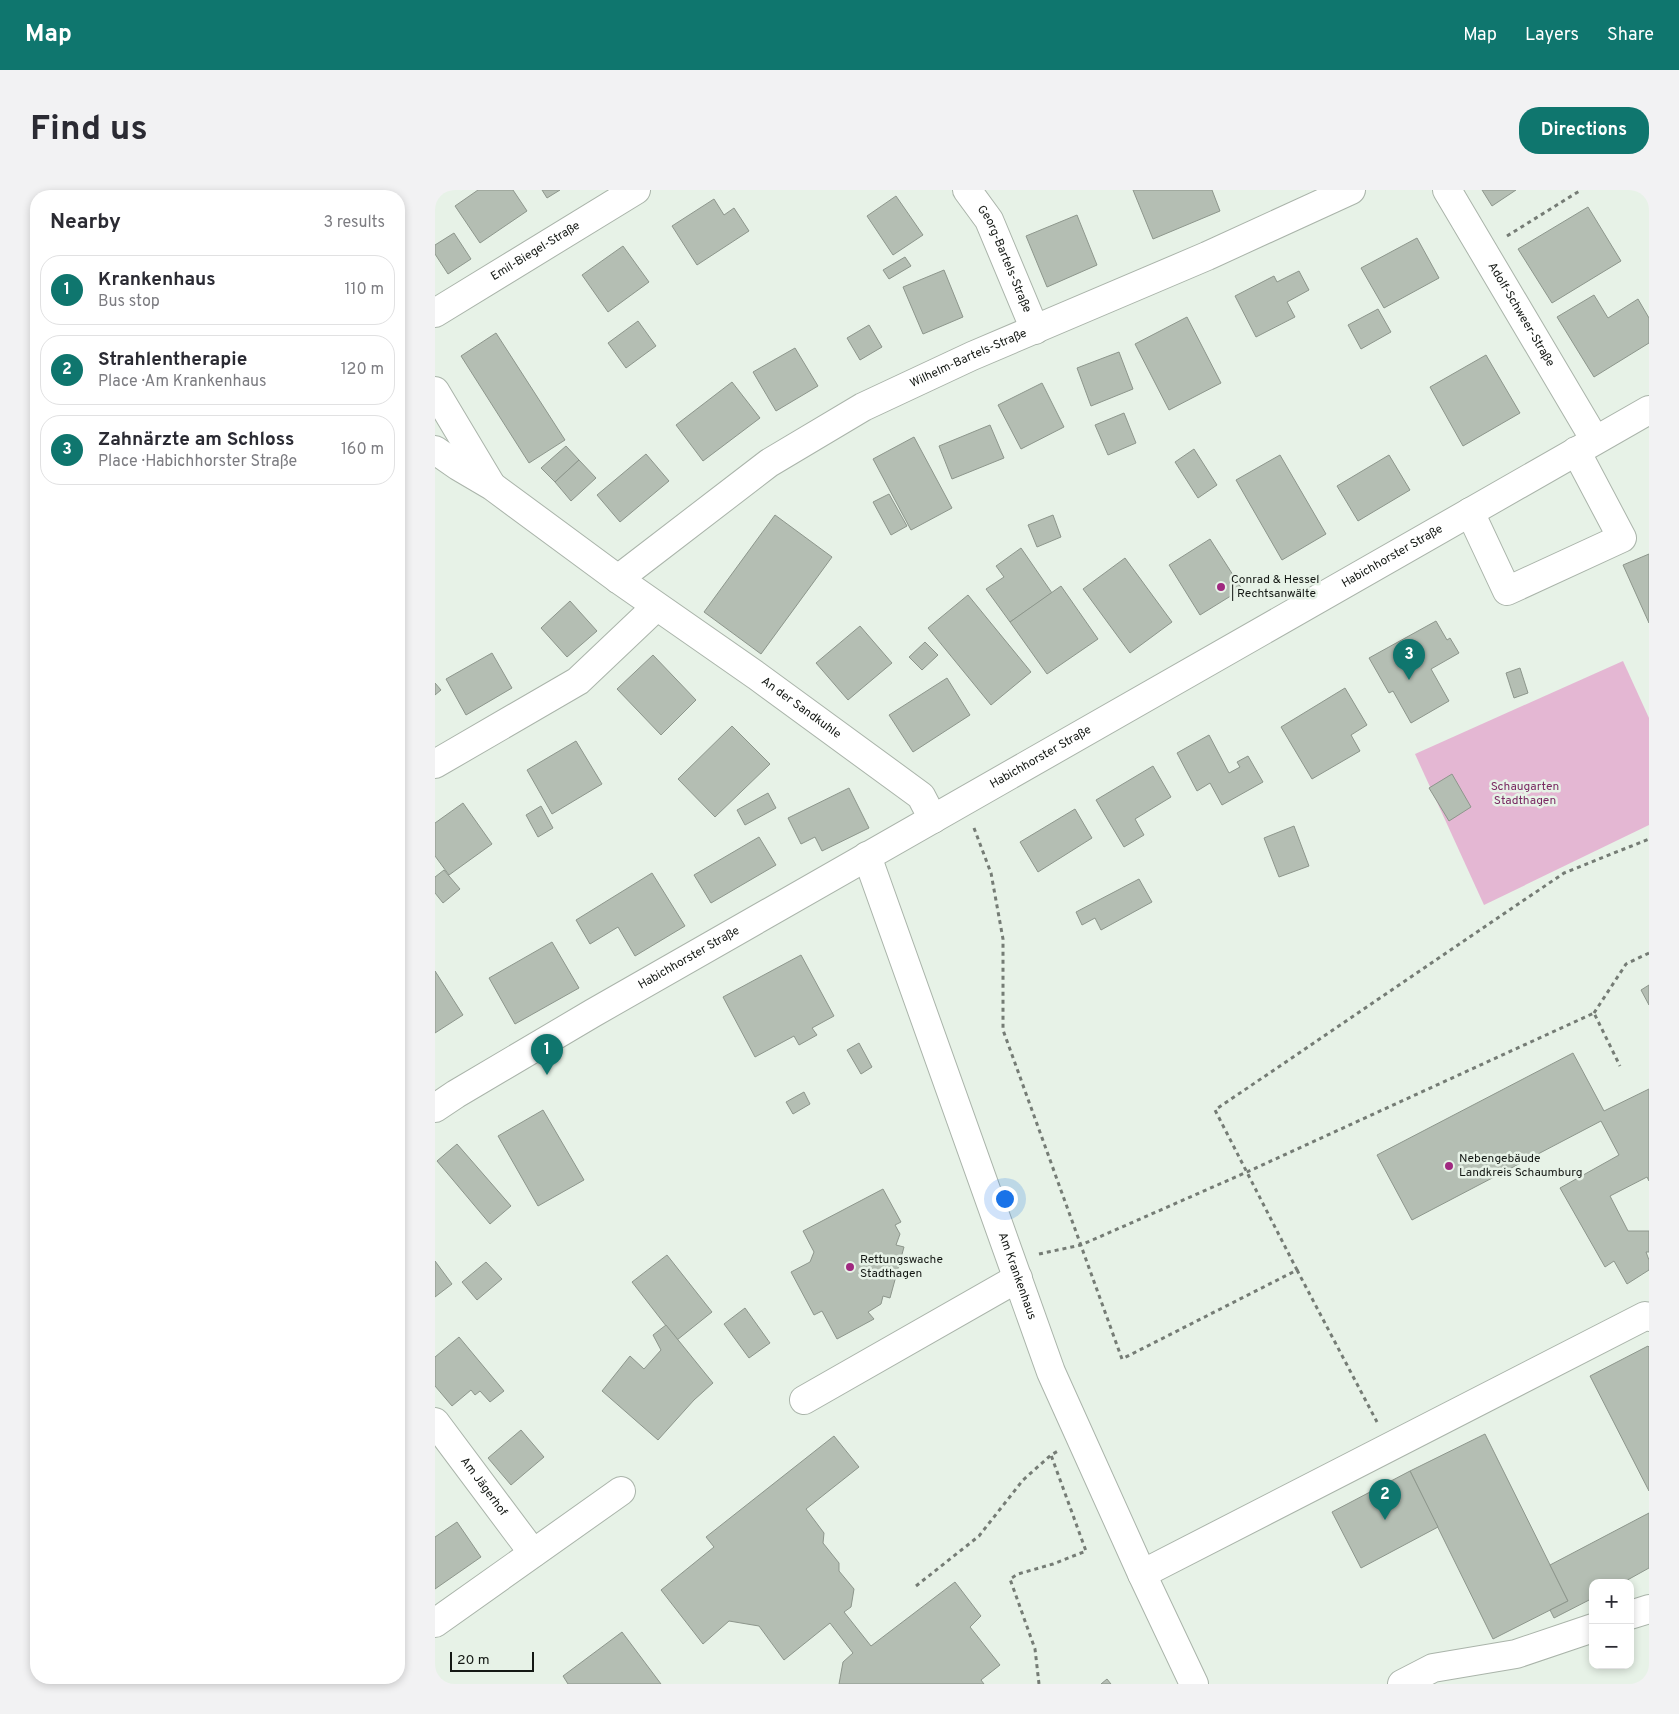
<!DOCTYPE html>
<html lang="en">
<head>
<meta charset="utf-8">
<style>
  :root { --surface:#fff; --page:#f2f2f3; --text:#2b2b33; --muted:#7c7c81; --line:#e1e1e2; --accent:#0f766e }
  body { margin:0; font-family:Overpass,sans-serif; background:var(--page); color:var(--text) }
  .controls { position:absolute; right:15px; bottom:15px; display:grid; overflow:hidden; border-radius:10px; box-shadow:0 2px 8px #0003 }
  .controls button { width:45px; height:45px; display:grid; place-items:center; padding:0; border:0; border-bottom:1px solid var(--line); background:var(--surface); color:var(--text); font:25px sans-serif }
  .scale { position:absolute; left:15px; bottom:12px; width:84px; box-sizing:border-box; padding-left:5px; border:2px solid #141814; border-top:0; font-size:14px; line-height:18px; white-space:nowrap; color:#141814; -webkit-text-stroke:4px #e7f2e7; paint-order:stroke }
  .you { position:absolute; left:569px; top:1008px; width:18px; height:18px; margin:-12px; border:4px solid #fff; border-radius:50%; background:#1a73e8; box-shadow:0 0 0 8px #1a73e833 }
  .badge { display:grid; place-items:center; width:32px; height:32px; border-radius:50%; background:var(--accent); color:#fff; font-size:16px; font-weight:700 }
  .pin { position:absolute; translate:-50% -41px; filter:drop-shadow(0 1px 2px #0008) }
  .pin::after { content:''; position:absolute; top:26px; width:18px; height:15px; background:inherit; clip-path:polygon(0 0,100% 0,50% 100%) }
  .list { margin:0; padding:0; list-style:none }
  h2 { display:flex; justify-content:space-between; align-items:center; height:65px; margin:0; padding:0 20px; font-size:21px }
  h2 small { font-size:16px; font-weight:400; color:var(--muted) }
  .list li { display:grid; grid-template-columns:32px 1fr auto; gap:15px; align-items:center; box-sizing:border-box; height:70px; margin:0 10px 10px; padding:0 10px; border:1px solid var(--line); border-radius:20px }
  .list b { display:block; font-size:19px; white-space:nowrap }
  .list p { margin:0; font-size:16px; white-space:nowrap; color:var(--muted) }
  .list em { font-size:16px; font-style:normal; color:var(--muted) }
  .map { position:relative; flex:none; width:1214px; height:1494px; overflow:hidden; border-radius:20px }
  header { display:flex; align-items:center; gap:30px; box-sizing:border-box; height:70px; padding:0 25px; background:var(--accent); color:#fff }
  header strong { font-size:24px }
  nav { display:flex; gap:28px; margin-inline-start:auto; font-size:18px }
  .intro { display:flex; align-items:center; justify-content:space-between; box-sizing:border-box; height:120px; padding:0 30px }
  h1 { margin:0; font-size:35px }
  .button { padding:12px 22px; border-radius:20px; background:var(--accent); color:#fff; font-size:18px; font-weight:700 }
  main { display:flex; gap:30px; padding:0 30px }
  aside { flex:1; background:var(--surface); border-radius:20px; box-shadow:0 2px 8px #0003 }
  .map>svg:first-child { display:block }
</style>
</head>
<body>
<header>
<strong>Map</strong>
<nav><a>Map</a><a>Layers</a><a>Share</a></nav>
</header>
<div class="intro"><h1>Find us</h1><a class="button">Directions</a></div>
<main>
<aside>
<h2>Nearby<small>3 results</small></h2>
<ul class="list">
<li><span class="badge">1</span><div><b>Krankenhaus</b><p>Bus stop</p></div><em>110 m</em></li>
<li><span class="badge">2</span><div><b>Strahlentherapie</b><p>Place · Am Krankenhaus</p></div><em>120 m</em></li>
<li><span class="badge">3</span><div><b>Zahnärzte am Schloss</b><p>Place · Habichhorster Straße</p></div><em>160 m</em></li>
</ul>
</aside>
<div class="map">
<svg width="1214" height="1494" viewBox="0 0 1214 1494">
  <rect width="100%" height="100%" fill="#e7f2e7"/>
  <polygon fill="#e4b7d3" points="1188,471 1214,528 1214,635 1049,715 980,564"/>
  <g fill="#b4beb3" stroke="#8d968c">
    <polygon points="43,0 78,0 92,21 45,53 20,16"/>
    <polygon points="107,0 125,0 112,8"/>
    <polygon points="698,0 777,0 785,21 718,49"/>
    <polygon points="1047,0 1081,0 1057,16"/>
    <polygon points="461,6 488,45 458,65 432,26"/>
    <polygon points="279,9 289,25 299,18 314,41 262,75 237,36"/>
    <polygon points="1153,17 1186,71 1117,113 1083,59"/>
    <polygon points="642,25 662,75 612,97 591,46"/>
    <polygon points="19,43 36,69 13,84 0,64 0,55"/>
    <polygon points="982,48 1004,88 949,118 926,78"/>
    <polygon points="188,56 214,92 173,122 147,85"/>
    <polygon points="470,67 476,76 454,89 448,80"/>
    <polygon points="509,80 528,127 488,144 468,97"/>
    <polygon points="864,81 874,100 852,112 860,127 821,147 800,106 839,86 842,92"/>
    <polygon points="1159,105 1173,128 1203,109 1214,128 1214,153 1159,187 1122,127"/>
    <polygon points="943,119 956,142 926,159 913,135"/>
    <polygon points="752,127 786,193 734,220 700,154"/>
    <polygon points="203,131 221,156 191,178 173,153"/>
    <polygon points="434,135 447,157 425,170 412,148"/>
    <polygon points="61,143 130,250 94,273 26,166"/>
    <polygon points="360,158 383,196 341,221 318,182"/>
    <polygon points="684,162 698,199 656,216 642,178"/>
    <polygon points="1051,165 1085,223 1028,256 995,197"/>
    <polygon points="297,192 325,228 268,271 241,235"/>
    <polygon points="607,193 629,237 586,259 563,215"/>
    <polygon points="689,223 701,253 673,265 660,235"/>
    <polygon points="555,235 569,268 517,289 504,256"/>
    <polygon points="479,247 517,318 476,340 438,269"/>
    <polygon points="131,256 144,270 120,292 106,278"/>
    <polygon points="759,259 782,295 763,308 740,272"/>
    <polygon points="211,264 234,291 185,332 162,305"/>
    <polygon points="845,265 891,344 847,370 801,290"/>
    <polygon points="954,265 975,300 923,331 902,296"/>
    <polygon points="144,270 161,288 136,311 120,292"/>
    <polygon points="454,304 472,336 456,345 438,312"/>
    <polygon points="340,325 397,367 326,464 269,422"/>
    <polygon points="618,325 626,347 602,357 593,335"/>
    <polygon points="775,349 807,399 765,425 734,375"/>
    <polygon points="586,358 617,403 575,432 551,399 569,387 561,376"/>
    <polygon points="1214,364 1214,433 1188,375"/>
    <polygon points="690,368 737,432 695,463 648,399"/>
    <polygon points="626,396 663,449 612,484 575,432"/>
    <polygon points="533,405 596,482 556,515 493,438"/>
    <polygon points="135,411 162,441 132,467 106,438"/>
    <polygon points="1001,431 1012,450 1015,448 1024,463 996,479 1014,511 976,533 958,501 954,503 934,468"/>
    <polygon points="425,436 457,473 413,510 381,473"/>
    <polygon points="490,452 503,465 487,480 474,467"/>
    <polygon points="57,463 77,498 31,525 11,489"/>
    <polygon points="218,465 261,510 226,545 182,499"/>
    <polygon points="1085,478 1093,503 1079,508 1071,483"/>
    <polygon points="512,488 535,525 478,562 454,525"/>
    <polygon points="0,493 6,500 0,505"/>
    <polygon points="910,498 932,535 916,545 925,561 877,589 846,537"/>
    <polygon points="297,536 335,574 280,627 243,589"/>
    <polygon points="774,545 794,583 805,577 802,572 813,566 828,592 787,615 775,593 762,601 742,563"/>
    <polygon points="141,551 167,594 117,624 92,580"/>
    <polygon points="718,576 736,607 700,629 709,645 689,657 661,610"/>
    <polygon points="1017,584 1036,617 1014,631 994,598"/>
    <polygon points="414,598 434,638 387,661 380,647 366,654 353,628"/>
    <polygon points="333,603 341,618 310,635 302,620"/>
    <polygon points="28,613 57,654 14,685 0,666 0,633"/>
    <polygon points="106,616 118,638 103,647 91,625"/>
    <polygon points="640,619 657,648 603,682 585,652"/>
    <polygon points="859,636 874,676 844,687 829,648"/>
    <polygon points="324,647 341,675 276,713 259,685"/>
    <polygon points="9,680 25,699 8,713 0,703 0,687"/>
    <polygon points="217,683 250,736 200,766 183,737 155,754 141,730"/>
    <polygon points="704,689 717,712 666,740 660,728 647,735 641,722"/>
    <polygon points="117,752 144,798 80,834 54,788"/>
    <polygon points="366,765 399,826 377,838 382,845 364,855 359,846 320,867 288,807"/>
    <polygon points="0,781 28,825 0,843"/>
    <polygon points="1214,795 1214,815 1206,800"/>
    <polygon points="424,853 437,877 426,884 412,860"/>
    <polygon points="1138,863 1169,921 1214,899 1214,991 1212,987 1175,1006 1193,1041 1214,1041 1214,1062 1211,1062 1214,1070 1214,1080 1192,1094 1179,1071 1170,1077 1125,998 1184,965 1166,931 977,1030 942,965"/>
    <polygon points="369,902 375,914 358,924 351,912"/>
    <polygon points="108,920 149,990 103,1016 63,946"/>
    <polygon points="22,954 76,1016 55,1034 2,971"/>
    <polygon points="448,999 466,1032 460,1035 465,1044 461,1055 469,1057 455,1108 448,1106 446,1114 433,1122 439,1129 402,1149 387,1121 379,1125 356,1082 375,1072 379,1062 368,1041"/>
    <polygon points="232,1065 277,1122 242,1150 197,1092"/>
    <polygon points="0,1071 17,1094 0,1107"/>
    <polygon points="51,1072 67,1089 42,1110 27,1092"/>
    <polygon points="310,1118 335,1153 314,1168 289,1134"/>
    <polygon points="231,1135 278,1193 259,1210 223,1250 167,1201 195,1166 209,1179 226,1160 218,1145"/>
    <polygon points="24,1147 69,1201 55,1212 45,1201 40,1205 36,1200 17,1216 0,1196 0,1167"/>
    <polygon points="1213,1156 1214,1157 1214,1301 1155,1186"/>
    <polygon points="86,1240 109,1267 76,1295 53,1268"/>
    <polygon points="1050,1244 1133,1411 1058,1449 975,1281"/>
    <polygon points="399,1246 424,1277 371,1319 389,1343 388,1353 404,1373 404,1381 419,1399 416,1417 409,1422 436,1456 520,1392 546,1426 535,1437 565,1475 546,1490 549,1494 404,1494 408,1472 418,1463 395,1433 349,1470 324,1436 294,1431 268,1454 226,1400 279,1357 271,1347"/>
    <polygon points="975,1281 1003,1337 926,1378 897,1322"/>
    <polygon points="1214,1323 1214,1378 1187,1393 1158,1393 1158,1408 1119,1428 1115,1420 1133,1411 1115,1375"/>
    <polygon points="22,1332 46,1367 0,1399 0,1347"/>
    <polygon points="187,1442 226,1494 133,1494 128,1486"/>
    <polygon points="672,1489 676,1494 666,1494"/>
  </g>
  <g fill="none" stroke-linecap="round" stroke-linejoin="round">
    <g stroke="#aab4aa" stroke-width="30">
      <g id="minor">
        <path id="s1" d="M532,0l22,30 46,110"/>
        <path id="s2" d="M1012,0l148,250"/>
        <path id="s3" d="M0,123l201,-123"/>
        <polyline points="0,201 55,293"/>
        <path id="s4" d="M0,260l23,16 34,20 126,93 139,97 164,120 12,23"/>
        <polyline points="1035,322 1072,401 1187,348 1141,261"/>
        <path id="s5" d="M183,389l151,-116 94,-56 109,-51 235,-100 144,-66"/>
        <polyline points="0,574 143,491 221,417"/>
        <path id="s6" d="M432,666l184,516 91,202 52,110"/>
        <polyline points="369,1210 583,1088"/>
        <path id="s7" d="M0,1232l98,131"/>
        <polyline points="707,1384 1210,1126 1214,1127"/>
        <polyline points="1195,1425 1214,1419"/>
        <polyline points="0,1433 186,1301"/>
        <polyline points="967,1494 998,1478 1081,1464 1158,1438"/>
      </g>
    </g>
    <g stroke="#aab4aa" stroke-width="30">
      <g id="major">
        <path id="s8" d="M0,918l21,-14 137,-81 1056,-603"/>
      </g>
    </g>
    <g stroke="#757c75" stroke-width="3" stroke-dasharray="4 4" stroke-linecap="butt">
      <polyline points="1072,46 1146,0"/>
      <polyline points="539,638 556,683 568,749 568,840 687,1169 862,1080 780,920 1129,683 1214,649"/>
      <polyline points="1159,823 1191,774 1214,763"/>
      <polyline points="604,1064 646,1055 812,982 1159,823 1185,876"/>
      <polyline points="862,1080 942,1232"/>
      <polyline points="481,1396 544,1346 588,1290 616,1265 623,1261"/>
      <polyline points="604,1494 600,1459 575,1389 583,1384 618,1374 651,1361 616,1265"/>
    </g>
    <use href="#minor" stroke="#fff" stroke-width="28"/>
    <use href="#major" stroke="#fff" stroke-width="28"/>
  </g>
  <g fill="#a02980" stroke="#e7f2e7" stroke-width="2">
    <circle cx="786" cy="397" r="5"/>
    <circle cx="1014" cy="976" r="5"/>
    <circle cx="415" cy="1077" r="5"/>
  </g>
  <g text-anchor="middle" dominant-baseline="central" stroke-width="5" stroke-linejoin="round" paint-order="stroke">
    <g font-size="12" fill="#141814" stroke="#e7f2e7">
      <text stroke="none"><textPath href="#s3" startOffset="118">Emil-Biegel-Straße</textPath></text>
      <text stroke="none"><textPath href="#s1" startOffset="79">Georg-Bartels-Straße</textPath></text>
      <text stroke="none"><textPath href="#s2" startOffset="145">Adolf-Schweer-Straße</textPath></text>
      <text stroke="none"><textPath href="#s5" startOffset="416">Wilhelm-Bartels-Straße</textPath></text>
      <text stroke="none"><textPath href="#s8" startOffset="1105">Habichhorster Straße</textPath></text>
      <text stroke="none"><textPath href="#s4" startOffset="448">An der Sandkuhle</textPath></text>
      <text stroke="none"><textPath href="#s8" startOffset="700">Habichhorster Straße</textPath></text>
      <text stroke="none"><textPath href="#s8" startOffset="295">Habichhorster Straße</textPath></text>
      <text stroke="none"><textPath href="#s6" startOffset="446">Am Krankenhaus</textPath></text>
      <text stroke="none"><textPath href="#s7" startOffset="81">Am Jägerhof</textPath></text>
    </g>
    <g font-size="12" fill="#141814" stroke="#e7f2e7" text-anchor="start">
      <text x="796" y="390">Conrad &amp; Hessel<tspan x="796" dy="14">| Rechtsanwälte</tspan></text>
      <text x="1024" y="969">Nebengebäude<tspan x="1024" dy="14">Landkreis Schaumburg</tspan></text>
      <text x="425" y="1070">Rettungswache<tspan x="425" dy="14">Stadthagen</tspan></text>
    </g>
    <g font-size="12" fill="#7a2a63" stroke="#e7f2e7">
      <text x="1090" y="597">Schaugarten<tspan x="1090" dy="14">Stadthagen</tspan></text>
    </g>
  </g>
</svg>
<div class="controls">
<button>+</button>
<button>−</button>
</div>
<div class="scale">20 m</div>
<div class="you"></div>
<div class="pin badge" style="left:112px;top:885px">1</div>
<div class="pin badge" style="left:950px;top:1330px">2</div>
<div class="pin badge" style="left:974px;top:490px">3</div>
</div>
</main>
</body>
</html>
